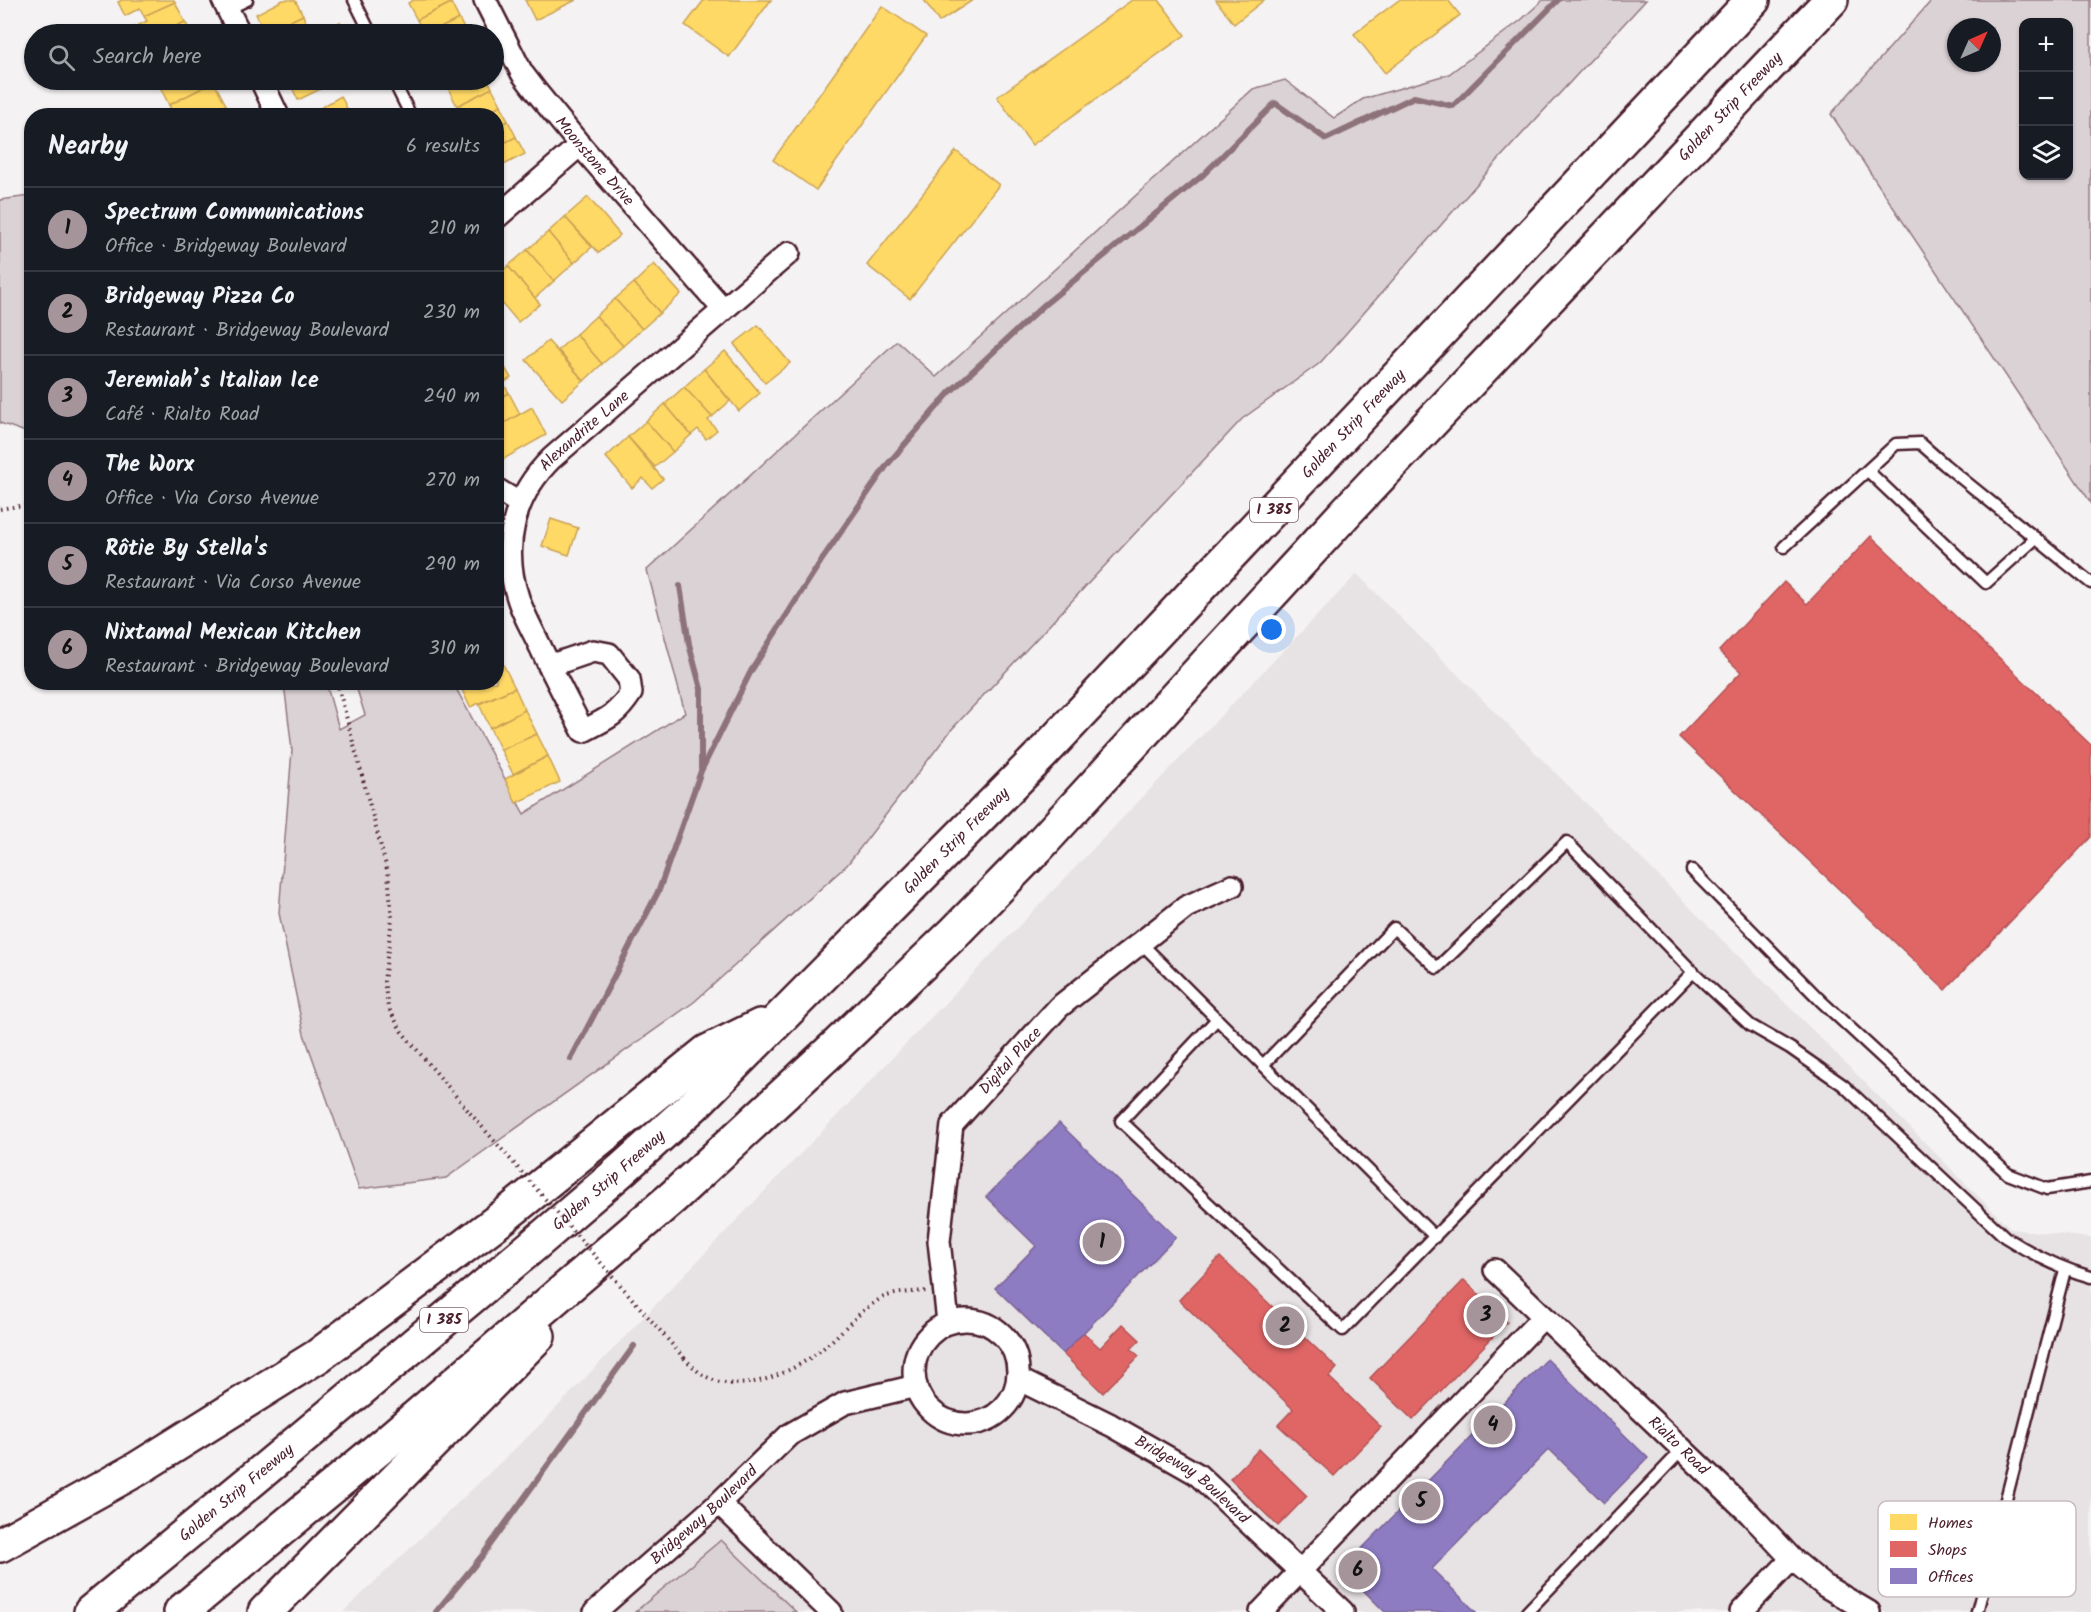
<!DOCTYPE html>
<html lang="en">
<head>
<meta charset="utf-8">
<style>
  :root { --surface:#171b24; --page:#242831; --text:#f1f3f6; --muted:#9ea1a6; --line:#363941; --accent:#a6949b }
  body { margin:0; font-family:Kalam,sans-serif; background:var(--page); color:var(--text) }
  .controls { position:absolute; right:18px; top:18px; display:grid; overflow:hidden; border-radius:12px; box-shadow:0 2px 4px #0004 }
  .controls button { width:54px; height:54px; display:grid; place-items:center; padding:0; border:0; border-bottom:2px solid var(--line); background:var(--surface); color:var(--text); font:30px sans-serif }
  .compass { position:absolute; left:1947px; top:18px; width:54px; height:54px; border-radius:50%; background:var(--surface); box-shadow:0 2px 4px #0004; rotate:45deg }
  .you { position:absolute; left:1272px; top:630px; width:21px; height:21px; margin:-15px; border:4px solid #fff; border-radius:50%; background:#1a73e8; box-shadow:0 0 0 9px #1a73e833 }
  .badge { display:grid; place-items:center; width:39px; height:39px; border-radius:50%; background:var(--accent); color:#111; font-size:20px; font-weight:700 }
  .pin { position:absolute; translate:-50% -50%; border:3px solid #fff; box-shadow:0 2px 6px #0006 }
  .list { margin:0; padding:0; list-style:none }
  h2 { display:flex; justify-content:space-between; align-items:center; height:78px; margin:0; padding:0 24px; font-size:26px }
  h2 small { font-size:20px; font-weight:400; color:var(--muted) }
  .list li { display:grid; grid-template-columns:39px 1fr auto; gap:18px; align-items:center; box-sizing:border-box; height:84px; padding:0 24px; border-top:2px solid var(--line) }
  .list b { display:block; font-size:22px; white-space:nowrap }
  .list p { margin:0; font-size:20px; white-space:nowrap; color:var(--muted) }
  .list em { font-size:20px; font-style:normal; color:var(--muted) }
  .icon { flex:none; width:33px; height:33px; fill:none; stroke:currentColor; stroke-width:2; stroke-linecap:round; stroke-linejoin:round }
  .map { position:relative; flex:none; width:2091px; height:1612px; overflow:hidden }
  .search { position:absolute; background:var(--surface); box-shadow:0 2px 4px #0004; left:24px; top:24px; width:480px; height:66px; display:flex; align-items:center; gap:15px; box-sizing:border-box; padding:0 21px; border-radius:33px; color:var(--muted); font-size:22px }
  .panel { position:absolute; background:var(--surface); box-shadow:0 2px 4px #0004; left:24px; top:108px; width:480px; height:582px; border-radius:24px }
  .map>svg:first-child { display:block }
</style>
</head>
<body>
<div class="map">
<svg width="2091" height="1612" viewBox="0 0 2091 1612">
  <rect width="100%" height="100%" fill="#f4f2f2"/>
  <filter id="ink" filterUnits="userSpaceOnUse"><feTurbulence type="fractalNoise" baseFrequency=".0167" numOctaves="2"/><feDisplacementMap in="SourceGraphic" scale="12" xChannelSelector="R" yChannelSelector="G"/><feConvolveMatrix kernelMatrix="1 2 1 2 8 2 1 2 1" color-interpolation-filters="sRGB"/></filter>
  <g filter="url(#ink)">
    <polygon fill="#e7e2e3" points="1357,574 2011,1229 2091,1238 2091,1612 343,1612 543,1422"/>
    <g fill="#dbd2d5" stroke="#927880" stroke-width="1.5" fill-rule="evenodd">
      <polygon points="1543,0 1646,0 1499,159 1320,363 1242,419 952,729 847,865 694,1002 446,1178 359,1189 304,1034 279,913 292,750 284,683 326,683 339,729 365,715 355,683 453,683 524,814 685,713 647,570 897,341 936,377 1253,89 1285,80 1334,118 1363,99 1449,74 1521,20"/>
      <path d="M1932,0h159v503l-260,-389zM2024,22h44v154h-44zM1956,27h36v36h-36z"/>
      <polygon points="30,196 32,198 31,434 0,423 0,200"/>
      <polygon points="721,1540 796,1612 635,1612"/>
    </g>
    <g fill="#ffd966" stroke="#c9a154" stroke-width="1.5">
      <polygon points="122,0 174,0 175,2 144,16 140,8 125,16 118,2"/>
      <polygon points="283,0 295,0 303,15 265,33 256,14"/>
      <polygon points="414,0 450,0 451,3 417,20 408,3"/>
      <polygon points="525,0 576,0 535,20"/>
      <polygon points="704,0 771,0 729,57 685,25"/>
      <polygon points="924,0 973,0 939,22"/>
      <polygon points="1132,0 1159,0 1185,35 1032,145 997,97"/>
      <polygon points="1216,0 1264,0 1234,24"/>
      <polygon points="1399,0 1448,0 1460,15 1385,73 1354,34"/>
      <polygon points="175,2 185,22 160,34 134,34 131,29 147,21 144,16"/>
      <polygon points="451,3 459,19 428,34 424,34 417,20"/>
      <polygon points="882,6 926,36 816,190 773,160"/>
      <polygon points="303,15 310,32 305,34 265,33"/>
      <polygon points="459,19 467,34 428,34"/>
      <polygon points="185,22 192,34 160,34"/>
      <polygon points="340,22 346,34 318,34 317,33"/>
      <polygon points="160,80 213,80 214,82 169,105 157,81"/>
      <polygon points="292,80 334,80 335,82 298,100 289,81"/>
      <polygon points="444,80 464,80 448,88"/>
      <polygon points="464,80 488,80 492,88 457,106 448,88"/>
      <polygon points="214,82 226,105 204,116 186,116 185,113 174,116 169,105"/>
      <polygon points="492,88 501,105 479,116 462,116 457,106"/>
      <polygon points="341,96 349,113 344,116 306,116"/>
      <polygon points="226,105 232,116 204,116"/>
      <polygon points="501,105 508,121 496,127 496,116 479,116"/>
      <polygon points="508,121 516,137 496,147 496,127"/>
      <polygon points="516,137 525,154 496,169 496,147"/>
      <polygon points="956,151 999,185 910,299 867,265"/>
      <polygon points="588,197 620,235 599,253 565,217"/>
      <polygon points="565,217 592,247 574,263 548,232"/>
      <polygon points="548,232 574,263 554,281 527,250"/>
      <polygon points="527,250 554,281 535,298 508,266"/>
      <polygon points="654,264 681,294 660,313 634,283"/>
      <polygon points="508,266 540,304 518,322 496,296 496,276"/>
      <polygon points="634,283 660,313 642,329 615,299"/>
      <polygon points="615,299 642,329 623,346 596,316"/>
      <polygon points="596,316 623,346 602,364 576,334"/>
      <polygon points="758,325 790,363 765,383 734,344"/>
      <polygon points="576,334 602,364 584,381 558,350"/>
      <polygon points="548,341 584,381 562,400 526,360"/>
      <polygon points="725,351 760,393 739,411 704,369"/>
      <polygon points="504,366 511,378 503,383 509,393 496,400 496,370"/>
      <polygon points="704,369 730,401 712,417 684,387"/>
      <polygon points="684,387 712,417 708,420 717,430 706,439 698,429 691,435 665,404"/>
      <polygon points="509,393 520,414 496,428 496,400"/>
      <polygon points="665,404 691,435 673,452 646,421"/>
      <polygon points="532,407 546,435 500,461 496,454 496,428"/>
      <polygon points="646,421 673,452 655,467 628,437"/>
      <polygon points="628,437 663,479 652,488 643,478 632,488 606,457"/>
      <polygon points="551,519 578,528 569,555 542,546"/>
      <polygon points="502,662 515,688 470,707 459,683 496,682 496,665"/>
      <polygon points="515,688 525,710 490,728 479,704"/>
      <polygon points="525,710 537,734 501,750 490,728"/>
      <polygon points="537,734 548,756 513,774 501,750"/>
      <polygon points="548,756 560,782 516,803 505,779"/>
    </g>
    <g fill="#e06666" stroke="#b35154" stroke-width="1.5">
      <polygon points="1871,536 2091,745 2091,837 1945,990 1679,737 1741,672 1719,651 1784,582 1807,604"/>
      <polygon points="1220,1257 1337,1368 1329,1377 1381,1427 1334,1476 1278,1425 1293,1409 1179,1300"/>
      <polygon points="1464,1280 1507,1322 1413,1420 1370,1378"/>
      <polygon points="1123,1324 1140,1340 1131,1349 1139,1356 1103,1393 1063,1354 1083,1332 1100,1348"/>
      <polygon points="1259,1449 1307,1496 1278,1526 1230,1479"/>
    </g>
    <g fill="#8e7cc3" stroke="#7a6095" stroke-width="1.5">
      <polygon points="1059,1123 1176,1237 1063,1354 995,1288 1036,1246 986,1197"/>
      <polygon points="1547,1359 1648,1458 1604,1503 1549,1449 1432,1569 1476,1612 1385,1612 1342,1569"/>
    </g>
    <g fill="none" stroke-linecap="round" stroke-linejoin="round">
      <g stroke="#8d727a" stroke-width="6">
        <polyline points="680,586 689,644 701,689 701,768"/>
        <polyline points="571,1059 659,890 701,771 751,671 823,558 887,465 949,393 1044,305 1203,175 1275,103 1326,139 1414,97 1453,106 1558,0"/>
        <polyline points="436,1612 482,1556 634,1346"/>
      </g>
      <g stroke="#4a1f2b" stroke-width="15">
        <g id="lane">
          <polyline points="354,0 371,34"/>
          <polyline points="228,9 247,0"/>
          <polyline points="393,80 411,116"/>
          <polyline points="1868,471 1986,583 2036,538"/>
          <polyline points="1784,547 1896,444 1920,443 1945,465 2091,583"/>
          <polyline points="1692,870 1821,1001 2008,1174 2047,1189 2091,1182"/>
          <polyline points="1141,943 1435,1237"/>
          <path d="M1693,972l57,53 40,23 53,37 162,152c28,18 54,31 86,40"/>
          <polyline points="1217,1019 1121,1121 1343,1330 1693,972 1567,842 1437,968 1394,928 1263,1065"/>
          <polyline points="1527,1612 1682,1450"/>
          <polyline points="1977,1612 2065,1270"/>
        </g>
      </g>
      <g stroke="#4a1f2b" stroke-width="26">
        <g id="street">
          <polyline points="223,0 240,34"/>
          <path id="s1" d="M485,0l37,73 13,17 45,55 143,164"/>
          <polyline points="261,80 278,116"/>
          <polyline points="496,218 580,145"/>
          <polyline points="496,489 519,503"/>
          <path id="s2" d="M549,666l44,-15 16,3 20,25 2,14c-15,23 -24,26 -48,38 -15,-29 -30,-57 -44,-87 -7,-15 -16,-30 -21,-46 -17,-52 -5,-102 34,-140l237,-205"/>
          <path id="s3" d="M1495,1270l255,244 42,45 33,27 44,26"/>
          <circle cx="966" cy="1372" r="52"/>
          <path id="s4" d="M948,1322l-9,-81 13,-116 107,-118 127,-100 46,-21"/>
          <path id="s5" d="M1018,1379l93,46 86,49 146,138"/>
          <polyline points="719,1503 831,1612"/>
          <path id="s6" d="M595,1612l124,-109 70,-68 56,-32 71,-17"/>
          <polyline points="1261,1612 1543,1317"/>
          <polyline points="1741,1612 1792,1559"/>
        </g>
      </g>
      <g stroke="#4a1f2b" stroke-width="38">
        <g id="highway">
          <polyline points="0,1545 137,1469 318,1356 503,1217 707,1052 760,1026"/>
          <path id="s7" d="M91,1612l161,-132 277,-231 90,-77 76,-68 348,-351 710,-753"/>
          <path id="s8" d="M181,1612l207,-171 285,-244 164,-152 116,-111 84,-86 311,-338 483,-510"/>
          <polyline points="265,1612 538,1336"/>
        </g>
      </g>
      <g stroke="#4a1f2b" stroke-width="4" stroke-dasharray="1.5 4.5" stroke-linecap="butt">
        <polyline points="0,509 32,504"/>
        <polyline points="337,682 388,873 392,918 384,981 388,1007 402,1032 470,1113"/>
        <path d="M684,1358c7,6 13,14 21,18 34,20 84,-2 112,-23 22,-16 39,-40 63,-54 13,-7 32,-7 46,-8"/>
      </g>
      <use href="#lane" stroke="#fff" stroke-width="10"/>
      <use href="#street" stroke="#fff" stroke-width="21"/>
      <use href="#highway" stroke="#fff" stroke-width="33"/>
      <polyline stroke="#4a1f2b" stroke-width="4" stroke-dasharray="1.5 4.5" stroke-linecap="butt" points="470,1113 684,1358"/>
    </g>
  </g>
  <g text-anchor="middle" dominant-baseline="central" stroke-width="6" stroke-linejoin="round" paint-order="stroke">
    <g fill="#fff" stroke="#80626b" stroke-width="1.5">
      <rect x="1250" y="498" width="48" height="24" rx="4.5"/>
      <rect x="420" y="1308" width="48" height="24" rx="4.5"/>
    </g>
    <g font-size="15" font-weight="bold" fill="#4a1f2b">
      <text x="1274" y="510">I 385</text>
      <text x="444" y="1320">I 385</text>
    </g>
    <g font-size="16" fill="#4a1f2b" stroke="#fff">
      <text stroke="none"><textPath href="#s8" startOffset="2163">Golden Strip Freeway</textPath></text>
      <text stroke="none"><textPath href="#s1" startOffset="196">Moonstone Drive</textPath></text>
      <text stroke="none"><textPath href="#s7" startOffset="1736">Golden Strip Freeway</textPath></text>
      <text stroke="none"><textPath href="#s2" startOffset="514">Alexandrite Lane</textPath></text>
      <text stroke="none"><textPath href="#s7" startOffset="1160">Golden Strip Freeway</textPath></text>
      <text stroke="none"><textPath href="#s4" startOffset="285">Digital Place</textPath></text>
      <text stroke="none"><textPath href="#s7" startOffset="674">Golden Strip Freeway</textPath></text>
      <text stroke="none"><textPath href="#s3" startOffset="254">Rialto Road</textPath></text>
      <text stroke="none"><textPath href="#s5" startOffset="202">Bridgeway Boulevard</textPath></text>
      <text stroke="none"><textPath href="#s7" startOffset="188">Golden Strip Freeway</textPath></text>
      <text stroke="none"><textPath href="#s6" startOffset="146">Bridgeway Boulevard</textPath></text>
    </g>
  </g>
  <rect x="1878" y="1501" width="198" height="96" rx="9" fill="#fff" stroke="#c9bcbf" stroke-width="1.5"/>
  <rect x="1890" y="1514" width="27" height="16" fill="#ffd966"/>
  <rect x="1890" y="1541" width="27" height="16" fill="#e06666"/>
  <rect x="1890" y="1568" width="27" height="16" fill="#8e7cc3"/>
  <g font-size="16" fill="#4a1f2b">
    <text x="1928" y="1528">Homes</text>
    <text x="1928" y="1555">Shops</text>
    <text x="1928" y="1582">Offices</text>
  </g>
</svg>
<div class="controls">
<button>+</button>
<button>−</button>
<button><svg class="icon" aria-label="layers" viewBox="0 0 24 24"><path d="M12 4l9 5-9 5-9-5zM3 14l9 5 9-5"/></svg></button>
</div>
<svg class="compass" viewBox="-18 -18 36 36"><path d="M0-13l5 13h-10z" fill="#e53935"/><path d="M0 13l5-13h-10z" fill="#9ea1a6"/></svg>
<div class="you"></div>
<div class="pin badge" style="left:1102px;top:1242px">1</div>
<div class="pin badge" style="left:1285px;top:1326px">2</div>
<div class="pin badge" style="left:1486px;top:1315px">3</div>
<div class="pin badge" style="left:1493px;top:1425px">4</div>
<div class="pin badge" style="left:1421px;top:1501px">5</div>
<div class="pin badge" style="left:1358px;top:1570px">6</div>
<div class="search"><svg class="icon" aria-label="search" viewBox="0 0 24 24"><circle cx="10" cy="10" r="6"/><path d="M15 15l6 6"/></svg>Search here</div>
<section class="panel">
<h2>Nearby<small>6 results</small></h2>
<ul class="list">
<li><span class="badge">1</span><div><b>Spectrum Communications</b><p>Office · Bridgeway Boulevard</p></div><em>210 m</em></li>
<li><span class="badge">2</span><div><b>Bridgeway Pizza Co</b><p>Restaurant · Bridgeway Boulevard</p></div><em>230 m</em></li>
<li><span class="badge">3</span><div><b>Jeremiah’s Italian Ice</b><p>Café · Rialto Road</p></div><em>240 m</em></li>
<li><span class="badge">4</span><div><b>The Worx</b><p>Office · Via Corso Avenue</p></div><em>270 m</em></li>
<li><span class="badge">5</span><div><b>Rôtie By Stella's</b><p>Restaurant · Via Corso Avenue</p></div><em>290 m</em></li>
<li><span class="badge">6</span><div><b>Nixtamal Mexican Kitchen</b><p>Restaurant · Bridgeway Boulevard</p></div><em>310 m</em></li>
</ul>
</section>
</div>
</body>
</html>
